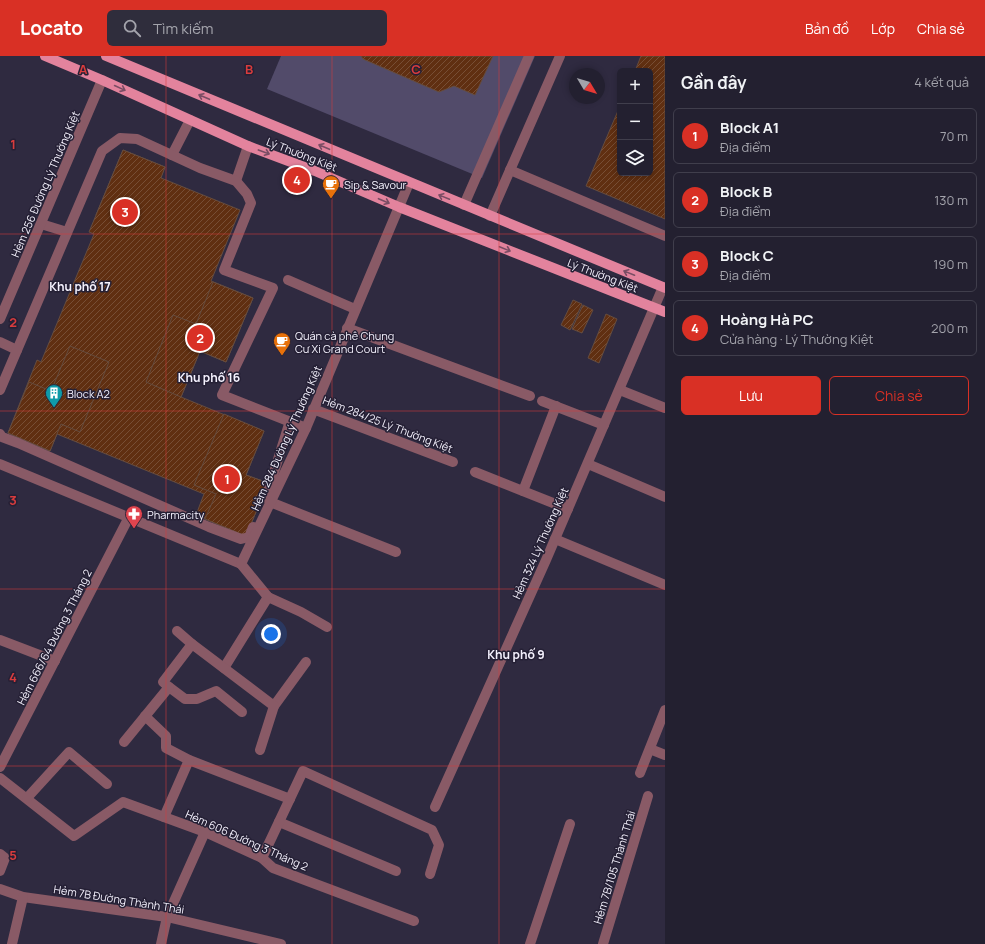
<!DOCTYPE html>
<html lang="vi">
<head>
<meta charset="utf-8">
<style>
  :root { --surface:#232030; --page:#2f2d3c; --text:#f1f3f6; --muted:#a3a3ab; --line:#403e4c; --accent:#d93025 }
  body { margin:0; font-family:Manrope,sans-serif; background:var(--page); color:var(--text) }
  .controls { position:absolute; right:12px; top:12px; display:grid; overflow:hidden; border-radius:6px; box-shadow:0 2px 6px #0003 }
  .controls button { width:36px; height:36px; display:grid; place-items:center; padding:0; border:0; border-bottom:1px solid var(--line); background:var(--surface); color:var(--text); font:20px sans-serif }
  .compass { position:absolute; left:569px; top:12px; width:36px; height:36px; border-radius:50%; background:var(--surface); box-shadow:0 2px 6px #0003; rotate:128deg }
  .you { position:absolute; left:271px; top:578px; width:14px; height:14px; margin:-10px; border:3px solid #fff; border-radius:50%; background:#1a73e8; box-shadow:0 0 0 6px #1a73e833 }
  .badge { display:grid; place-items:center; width:26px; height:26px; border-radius:50%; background:var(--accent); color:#fff; font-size:13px; font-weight:700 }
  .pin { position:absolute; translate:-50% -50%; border:2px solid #fff; box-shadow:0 1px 4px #0006 }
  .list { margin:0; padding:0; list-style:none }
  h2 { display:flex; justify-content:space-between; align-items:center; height:52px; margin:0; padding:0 16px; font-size:17px }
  h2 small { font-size:13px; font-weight:400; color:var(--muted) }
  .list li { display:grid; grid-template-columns:26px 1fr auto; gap:12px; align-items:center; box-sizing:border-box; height:56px; margin:0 8px 8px; padding:0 8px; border:1px solid var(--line); border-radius:6px }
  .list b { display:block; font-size:15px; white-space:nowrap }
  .list p { margin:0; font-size:13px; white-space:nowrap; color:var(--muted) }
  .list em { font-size:13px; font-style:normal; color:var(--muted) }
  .actions { display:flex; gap:8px; padding:12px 16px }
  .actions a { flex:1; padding:9px 0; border:1px solid var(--accent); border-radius:6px; text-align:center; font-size:14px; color:var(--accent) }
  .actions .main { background:var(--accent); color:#fff }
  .icon { flex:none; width:22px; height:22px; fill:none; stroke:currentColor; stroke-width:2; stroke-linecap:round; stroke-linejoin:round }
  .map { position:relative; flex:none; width:665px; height:888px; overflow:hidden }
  header { display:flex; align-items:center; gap:24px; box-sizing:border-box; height:56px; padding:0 20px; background:var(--accent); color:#fff }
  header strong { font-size:19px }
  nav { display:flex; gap:22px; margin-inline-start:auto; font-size:14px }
  .search { width:280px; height:36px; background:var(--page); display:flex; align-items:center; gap:10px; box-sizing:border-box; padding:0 14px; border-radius:6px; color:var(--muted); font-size:15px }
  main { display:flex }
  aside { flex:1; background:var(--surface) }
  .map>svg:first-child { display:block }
</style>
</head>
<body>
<header>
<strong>Locato</strong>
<div class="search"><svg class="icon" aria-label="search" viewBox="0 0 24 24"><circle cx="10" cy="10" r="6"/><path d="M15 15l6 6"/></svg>Tìm kiếm</div>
<nav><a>Bản đồ</a><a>Lớp</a><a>Chia sẻ</a></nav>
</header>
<main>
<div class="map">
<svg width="665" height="888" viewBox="0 0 665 888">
  <defs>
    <pattern id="building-hatch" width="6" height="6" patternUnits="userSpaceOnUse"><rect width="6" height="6" fill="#602f11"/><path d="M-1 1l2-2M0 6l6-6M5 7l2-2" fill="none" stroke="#774e35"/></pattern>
  </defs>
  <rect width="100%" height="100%" fill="#2f2a40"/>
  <polygon fill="#524b6a" points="281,0 535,0 482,122 267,33"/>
  <g fill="url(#building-hatch)" stroke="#654c3f">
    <polygon points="361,0 493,0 475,39 454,30 439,36 363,3"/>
    <polygon points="641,0 665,0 665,163 586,130 620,50 620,117 650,117 650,15 635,15"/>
    <polygon points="123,94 165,111 147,154 165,161 138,225 97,207 114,167 96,159"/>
    <polygon points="123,94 165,111 161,122 240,154 211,225 253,242 226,306 200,295 181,341 264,375 246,419 268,427 246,480 196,459 204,438 57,378 50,395 8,377 37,304 41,306 94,178 89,176"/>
    <polygon points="213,226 253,242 226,306 200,295 181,341 146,326 173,259 196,268"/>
    <polygon points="573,244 582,248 570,274 561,269"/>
    <polygon points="583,249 593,254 582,277 572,273"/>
    <polygon points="606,258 617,263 599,307 588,302"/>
    <polygon points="70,290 109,306 80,376 61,368 50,395 8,377 29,326 51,335"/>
    <polygon points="224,358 264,375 246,419 268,427 246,480 205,463 216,438 194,429"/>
  </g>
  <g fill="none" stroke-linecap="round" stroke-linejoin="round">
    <g stroke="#895a66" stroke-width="10">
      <polyline points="172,99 190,64"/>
      <polyline points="510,114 665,180"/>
      <polyline points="236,125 248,90"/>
      <polyline points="464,149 529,0"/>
      <polyline points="490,160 560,0"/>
      <polyline points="41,168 67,176"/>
      <polyline points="288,224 355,253"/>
      <polyline points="0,263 102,24"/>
      <polyline points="347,272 530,340"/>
      <polyline points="0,286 17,294"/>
      <polyline points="0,334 102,95 120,82 137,83 200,112 236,125 247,138 251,147 224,214 273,232 222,339 306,372"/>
      <polyline points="620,334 665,352"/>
      <polyline points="542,345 604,369"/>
      <polyline points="313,353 453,406"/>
      <polyline points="0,378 2,381 18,387 209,471 241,483 249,481 253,471"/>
      <polyline points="0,408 241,508"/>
      <polyline points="588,408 665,441"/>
      <polyline points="475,416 568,453"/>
      <polyline points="523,435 556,350"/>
      <polyline points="266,442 290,365"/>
      <polyline points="270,446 396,496"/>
      <polyline points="555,483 665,529"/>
      <polyline points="268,541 301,556 327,571"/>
      <polyline points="177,575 192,588"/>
      <polyline points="0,584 55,605"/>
      <polyline points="224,612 268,541 241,508 306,372 409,127"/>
      <polyline points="169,631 185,643 197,643 216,635 242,656"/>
      <polyline points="274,650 306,606"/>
      <polyline points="145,660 166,680 166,692 189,704 290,743"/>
      <polyline points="124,686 169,631 163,626 192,588 274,650 260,694"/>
      <polyline points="650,693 665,699"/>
      <polyline points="0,711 129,461"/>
      <polyline points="640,717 665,654"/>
      <polyline points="0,722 74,780 123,746 205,776 262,802 273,812 414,865"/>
      <polyline points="27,742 69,696 107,728"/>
      <polyline points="435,751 546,504 663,231"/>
      <polyline points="164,761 189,704"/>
      <polyline points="279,766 396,815"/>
      <polyline points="0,798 5,802 0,815"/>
      <polyline points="262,802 303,715 432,774 439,789 430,818"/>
      <polyline points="0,833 23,841 167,861 281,888"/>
      <polyline points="12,888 23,841"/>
      <polyline points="161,888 167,861 205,776"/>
      <polyline points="530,888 570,768"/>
      <polyline points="603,888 648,740"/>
    </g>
    <g stroke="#e3839d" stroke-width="10">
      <polyline points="45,0 102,24 248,90 315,115 399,151 665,256"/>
      <polyline points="106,0 665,232"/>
    </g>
  </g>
  <defs><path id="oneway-shaft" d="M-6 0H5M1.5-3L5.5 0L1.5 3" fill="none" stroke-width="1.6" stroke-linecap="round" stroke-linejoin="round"/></defs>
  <g stroke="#7a4d64">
    <use href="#oneway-shaft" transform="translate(120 32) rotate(25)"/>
    <use href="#oneway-shaft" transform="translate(204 41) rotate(-157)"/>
    <use href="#oneway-shaft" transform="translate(324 91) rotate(-157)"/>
    <use href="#oneway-shaft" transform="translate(264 96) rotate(20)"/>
    <use href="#oneway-shaft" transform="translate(444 141) rotate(-158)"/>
    <use href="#oneway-shaft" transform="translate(384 145) rotate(23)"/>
    <use href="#oneway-shaft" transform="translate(505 193) rotate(22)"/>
    <use href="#oneway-shaft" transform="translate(629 217) rotate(-158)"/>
  </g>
  <path fill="none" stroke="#d93c3d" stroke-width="1" stroke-opacity="0.55" d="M166,0v888M332,0v888M499,0v888M0,178h665M0,355h665M0,533h665M0,710h665"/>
  <defs>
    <g id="cafe-pin" transform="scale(0.9)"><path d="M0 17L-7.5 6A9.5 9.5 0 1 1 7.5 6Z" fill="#e8710a" stroke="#252035"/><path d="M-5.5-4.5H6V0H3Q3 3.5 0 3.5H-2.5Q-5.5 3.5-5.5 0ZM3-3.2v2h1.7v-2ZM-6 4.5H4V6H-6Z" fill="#fff"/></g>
    <g id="building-pin" transform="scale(0.9)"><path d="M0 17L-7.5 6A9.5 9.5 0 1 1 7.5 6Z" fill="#0f9aa8" stroke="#252035"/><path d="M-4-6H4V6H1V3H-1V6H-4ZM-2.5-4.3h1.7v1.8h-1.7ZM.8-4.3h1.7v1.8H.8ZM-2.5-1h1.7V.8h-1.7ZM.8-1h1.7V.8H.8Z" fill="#fff"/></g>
    <g id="pharmacy-pin" transform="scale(0.9)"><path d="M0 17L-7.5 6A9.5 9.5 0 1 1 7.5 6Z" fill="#e0444e" stroke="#252035"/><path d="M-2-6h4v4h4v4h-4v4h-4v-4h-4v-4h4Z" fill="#fff"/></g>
  </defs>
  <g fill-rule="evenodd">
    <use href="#cafe-pin" x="331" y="128"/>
    <use href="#cafe-pin" x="282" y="285"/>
    <use href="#building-pin" x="54" y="337"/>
    <use href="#pharmacy-pin" x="134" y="458"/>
  </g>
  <g text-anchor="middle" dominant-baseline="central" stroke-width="3" stroke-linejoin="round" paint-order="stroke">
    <g font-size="11" fill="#f5f2fe" stroke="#252035">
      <text transform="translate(302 98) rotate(21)">Lý Thường Kiệt</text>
      <text transform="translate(45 128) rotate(-67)">Hẻm 256 Đường Lý Thường Kiệt</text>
      <text transform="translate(603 219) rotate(21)">Lý Thường Kiệt</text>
      <text transform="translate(388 368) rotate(21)">Hẻm 284/25 Lý Thường Kiệt</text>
      <text transform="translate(286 382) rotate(-66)">Hẻm 284 Đường Lý Thường Kiệt</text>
      <text transform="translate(540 487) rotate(-66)">Hẻm 324 Lý Thường Kiệt</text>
      <text transform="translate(54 581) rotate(-63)">Hẻm 666/64 Đường 3 Tháng 2</text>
      <text transform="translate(247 784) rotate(24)">Hẻm 606 Đường 3 Tháng 2</text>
      <text transform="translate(614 811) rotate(-73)">Hẻm 7B/105 Thành Thái</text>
      <text transform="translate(119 843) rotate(9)">Hẻm 7B Đường Thành Thái</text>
    </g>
    <g font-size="11" fill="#f5f2fe" stroke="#252035" text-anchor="start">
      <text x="344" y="128">Sip &amp; Savour</text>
      <text x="295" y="279">Quán cà phê Chung<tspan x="295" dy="13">Cư Xi Grand Court</tspan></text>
      <text x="67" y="337">Block A2</text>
      <text x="147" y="458">Pharmacity</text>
    </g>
    <g font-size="12" font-weight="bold" fill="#f5f2fe" stroke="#252035">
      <text x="80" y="230">Khu phố 17</text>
      <text x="209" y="321">Khu phố 16</text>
      <text x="516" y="598">Khu phố 9</text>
    </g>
  </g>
  <g font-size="13" text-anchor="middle" font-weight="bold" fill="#d93c3d" stroke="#252035" stroke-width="3" stroke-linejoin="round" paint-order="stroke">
    <text x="83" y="18">A</text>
    <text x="249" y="18">B</text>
    <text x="416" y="18">C</text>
    <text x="13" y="93">1</text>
    <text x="13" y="271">2</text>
    <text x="13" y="449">3</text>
    <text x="13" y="626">4</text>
    <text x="13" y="804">5</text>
  </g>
</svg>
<div class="controls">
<button>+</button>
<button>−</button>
<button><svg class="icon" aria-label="layers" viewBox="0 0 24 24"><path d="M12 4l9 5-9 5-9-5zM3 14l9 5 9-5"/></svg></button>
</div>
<svg class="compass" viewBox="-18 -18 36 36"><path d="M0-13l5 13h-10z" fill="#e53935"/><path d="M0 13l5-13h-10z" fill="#a3a3ab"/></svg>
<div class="you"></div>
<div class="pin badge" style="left:227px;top:423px">1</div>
<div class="pin badge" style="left:200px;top:282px">2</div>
<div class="pin badge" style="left:125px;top:156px">3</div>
<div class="pin badge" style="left:297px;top:124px">4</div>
</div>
<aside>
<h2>Gần đây<small>4 kết quả</small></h2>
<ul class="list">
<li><span class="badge">1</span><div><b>Block A1</b><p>Địa điểm</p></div><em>70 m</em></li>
<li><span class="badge">2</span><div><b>Block B</b><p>Địa điểm</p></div><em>130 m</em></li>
<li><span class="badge">3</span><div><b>Block C</b><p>Địa điểm</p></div><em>190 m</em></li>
<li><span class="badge">4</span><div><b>Hoàng Hà PC</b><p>Cửa hàng · Lý Thường Kiệt</p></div><em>200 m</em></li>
</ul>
<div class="actions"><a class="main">Lưu</a><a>Chia sẻ</a></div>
</aside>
</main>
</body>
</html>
